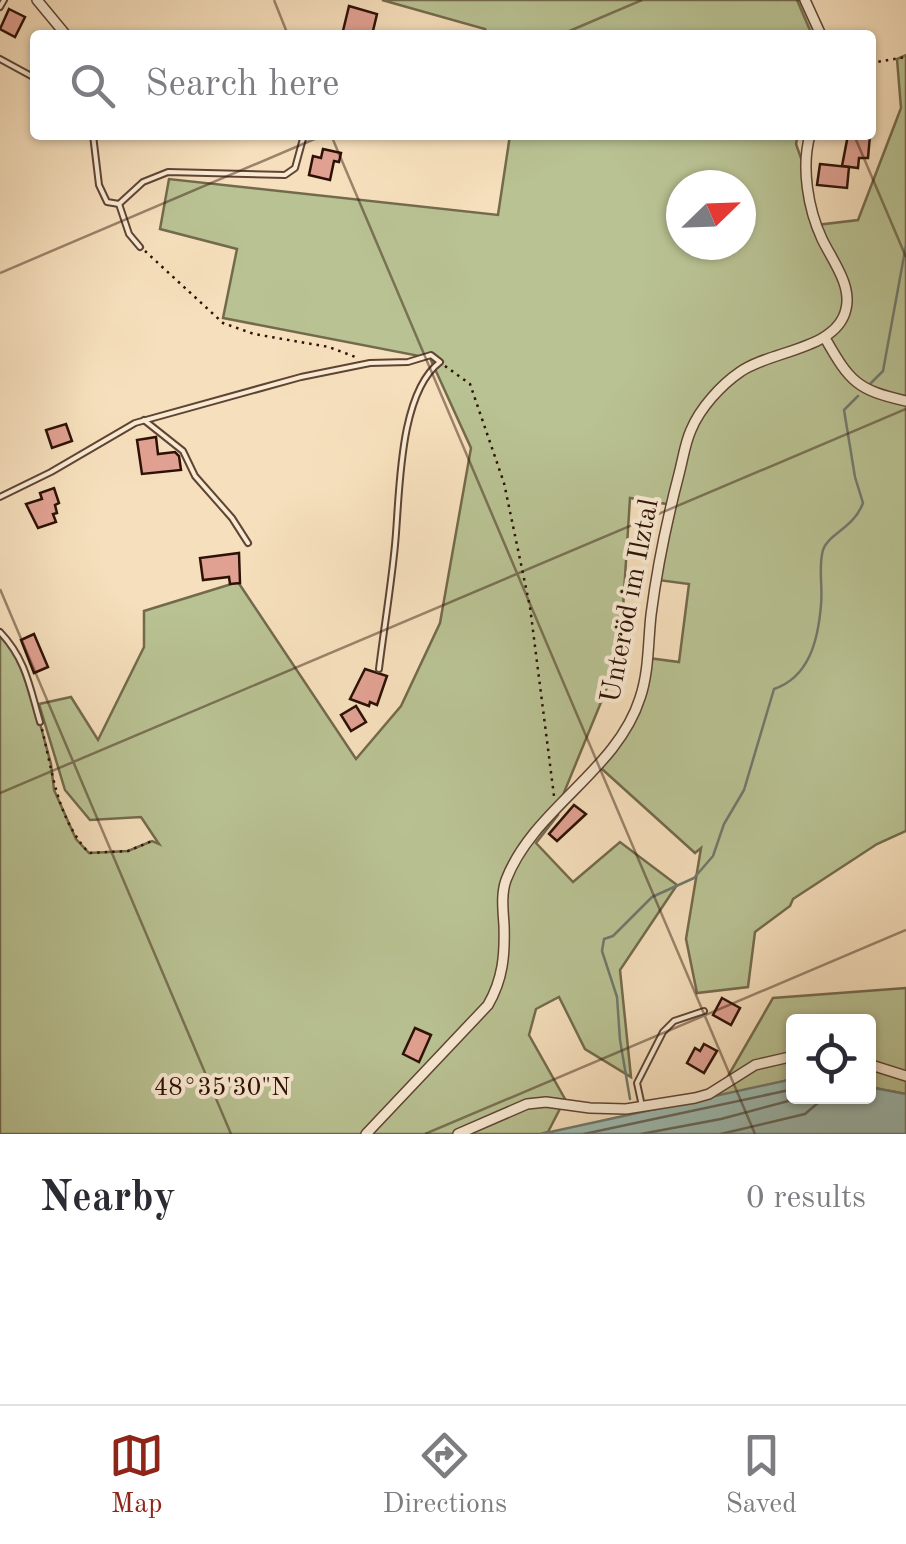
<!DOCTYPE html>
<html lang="en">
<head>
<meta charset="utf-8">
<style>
  :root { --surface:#fff; --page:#f7f7f7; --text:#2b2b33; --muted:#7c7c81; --line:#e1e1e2; --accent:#8f2418 }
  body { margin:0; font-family:"Old Standard TT",serif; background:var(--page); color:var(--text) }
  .controls { position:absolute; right:30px; bottom:30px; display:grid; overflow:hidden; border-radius:10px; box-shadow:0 2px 8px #0004 }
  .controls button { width:90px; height:90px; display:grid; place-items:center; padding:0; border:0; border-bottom:2px solid var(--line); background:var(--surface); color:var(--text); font:50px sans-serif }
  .compass { position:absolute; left:666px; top:170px; width:90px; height:90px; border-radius:50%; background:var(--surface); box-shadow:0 2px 8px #0004; rotate:67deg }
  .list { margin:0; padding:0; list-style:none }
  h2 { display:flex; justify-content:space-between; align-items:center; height:130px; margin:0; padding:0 40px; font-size:42px }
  h2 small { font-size:32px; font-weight:400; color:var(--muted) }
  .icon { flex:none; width:55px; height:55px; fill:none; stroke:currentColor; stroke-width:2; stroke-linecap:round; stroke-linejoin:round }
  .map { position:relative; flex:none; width:906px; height:1134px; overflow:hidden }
  .search { position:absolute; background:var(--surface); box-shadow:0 2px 8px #0004; left:30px; right:30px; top:30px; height:110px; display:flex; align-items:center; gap:25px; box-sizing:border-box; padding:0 35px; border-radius:10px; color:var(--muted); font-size:38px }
  .sheet { height:270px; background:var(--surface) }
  nav { display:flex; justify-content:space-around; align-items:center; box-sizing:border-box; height:140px; border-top:2px solid var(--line); background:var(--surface); font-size:28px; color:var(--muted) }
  nav a { display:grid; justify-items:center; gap:5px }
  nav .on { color:var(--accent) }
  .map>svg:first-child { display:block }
</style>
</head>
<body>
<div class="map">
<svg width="906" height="1134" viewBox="0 0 906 1134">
  <rect width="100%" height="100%" fill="#f6dfbc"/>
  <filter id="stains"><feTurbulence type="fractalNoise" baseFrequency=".002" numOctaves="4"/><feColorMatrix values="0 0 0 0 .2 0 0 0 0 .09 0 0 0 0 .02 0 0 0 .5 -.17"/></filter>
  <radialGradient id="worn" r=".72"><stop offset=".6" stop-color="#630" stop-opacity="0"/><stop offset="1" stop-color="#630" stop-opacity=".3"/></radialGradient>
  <g fill="#b9c293" stroke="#736a4c" stroke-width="2.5" fill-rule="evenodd">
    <polygon points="382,0 805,0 819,29 805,35 489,35 485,29"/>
    <path d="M906,55v776l-29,13 -84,55 -3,7 -35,26 -7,55 -51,6 -11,-54 15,-91 -6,5 -93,-84 3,-12 29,-42 14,-57 31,4 10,-78 -31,-4 33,-158 -24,82 -37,-6 -10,158 -64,156 2,3 -22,28 37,39 47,-40 57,43 -57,85 11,107 -46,-28 -26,-52 -23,12 -7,26 36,64 -17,33 -7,2h-541v-501l24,32 27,99 3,26 22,49 13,14 39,-2 24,-10 7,3 -18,-27 -51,3 -25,-30 -26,-86 32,-7 27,43 46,-93v-36l94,-29 118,177 45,-53 39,-83 31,-175 -41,-90 -207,-40 14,-69 -77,-20 9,-50 329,36 12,-80h288l-2,9 12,34 8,47 42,-5 43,-112 -4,-49zM681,185h60v60h-60z"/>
    <polygon points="906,988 906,1094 869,1087 868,1022 794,1022 793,1079 716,1097 773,998"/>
  </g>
  <polygon fill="#9dbcb2" stroke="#70786d" stroke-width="2.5" points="793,1079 794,1096 868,1096 869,1087 906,1094 906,1134 541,1134"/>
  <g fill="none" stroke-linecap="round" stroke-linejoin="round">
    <g stroke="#65665c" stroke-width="2.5">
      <polyline points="584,1134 794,1089"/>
      <polyline points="641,1134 721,1119 807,1096"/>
      <polyline points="721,1134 805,1114 826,1096"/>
    </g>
    <g stroke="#70786d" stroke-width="2.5">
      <polyline points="869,385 883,371 906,245"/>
      <path d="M630,1099l-10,-59 -3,-43 -15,-46 2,-12 9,-3 39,-39 42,-19 19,-22 11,-32 20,-34 30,-101c35,-12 44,-48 47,-84 2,-18 -3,-38 2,-55 5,-16 31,-22 40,-47l-8,-26 -11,-67 14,-14"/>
    </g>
  </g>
  <g fill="#e1a192" stroke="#2d1106" stroke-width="2.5">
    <polygon points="349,6 377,14 372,35 342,35"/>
    <polygon points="9,9 25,17 15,37 0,29"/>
    <polygon points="848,135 870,135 868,158 859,158 858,168 842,166"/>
    <polygon points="323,149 341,153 339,162 334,161 330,180 309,175 313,156 321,158"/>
    <polygon points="820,164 849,167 847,188 817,185"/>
    <polygon points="66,424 72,441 52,448 46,430"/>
    <polygon points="156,437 158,454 175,452 179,456 181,470 142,474 137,440"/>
    <polygon points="54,488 59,503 55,505 57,513 53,514 56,522 38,528 26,504 42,499 40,493"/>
    <polygon points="239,553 240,583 230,584 229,577 203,580 200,558"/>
    <polygon points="34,634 48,667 34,673 21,640"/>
    <polygon points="365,669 387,676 377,705 370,702 369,706 350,699"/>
    <polygon points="356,706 366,722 351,731 341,715"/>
    <polygon points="574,805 586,814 557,841 549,834"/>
    <polygon points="722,998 740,1008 731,1025 713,1015"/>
    <polygon points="415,1028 431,1035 419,1062 403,1054"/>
    <polygon points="704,1044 717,1051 704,1073 687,1063 695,1048 700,1051"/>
  </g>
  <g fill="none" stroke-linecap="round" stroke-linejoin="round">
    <g stroke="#5f4434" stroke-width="8">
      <g id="lane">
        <polyline points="0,7 4,0"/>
        <polyline points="0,59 35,78"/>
        <polyline points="93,135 99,185 107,202 119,204"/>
        <polyline points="119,204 143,182 168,172 285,175 295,168 304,135"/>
        <polyline points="119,204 129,234 140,247"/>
        <polyline points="144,420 183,451 195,476 232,518 248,543"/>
        <path d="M0,497l51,-25 84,-49 166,-46 69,-14 38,-1 23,-7 9,7c-42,32 -40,133 -45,183 -4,42 -11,83 -16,124"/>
        <path d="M0,632c26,27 30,56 40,90"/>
        <polyline points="642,1106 637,1083 663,1032 674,1021 704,1011"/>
      </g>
    </g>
    <g stroke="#5f4434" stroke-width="12">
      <g id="street">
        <polyline points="37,0 66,35"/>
        <polyline points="805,0 821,35"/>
        <path d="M825,338c25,44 32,52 81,63"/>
        <polyline points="868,1064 906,1076"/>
        <path d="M366,1134l122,-129c15,-26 17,-50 16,-80 -1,-15 -3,-31 2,-45 27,-71 111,-109 134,-182 9,-26 8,-56 11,-83 6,-47 16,-95 28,-141 4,-15 6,-31 12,-44 9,-22 30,-45 49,-58 31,-22 97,-22 106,-63 6,-24 -14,-49 -24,-70 -14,-30 -21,-72 -12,-104"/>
        <polyline points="458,1134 527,1104 546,1102 590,1108 626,1109 695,1098 709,1094 755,1065 794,1056"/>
      </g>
    </g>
    <g stroke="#2d1106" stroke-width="2.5" stroke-dasharray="2.5 5" stroke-linecap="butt">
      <polyline points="871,63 906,57"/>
      <polyline points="145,251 223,323 254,334 329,347 358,358"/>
      <polyline points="445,366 470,384 504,483 530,607 554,796"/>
      <path d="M42,729c11,45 15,89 47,124l39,-2 24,-10"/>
    </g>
    <use href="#lane" stroke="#f9ead3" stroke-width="4"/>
    <use href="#street" stroke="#f9ead3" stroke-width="9"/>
  </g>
  <path fill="none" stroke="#2d1106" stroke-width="2.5" stroke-opacity="0.45" d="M274,0l14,35M797,0l15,35M560,35l82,-35M331,135l424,999M854,135l52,122M0,273l324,-138M0,589l231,545M0,793l906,-384M425,1134l481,-204"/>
  <g text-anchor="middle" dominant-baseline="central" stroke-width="8" stroke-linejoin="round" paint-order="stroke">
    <g font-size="28" fill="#2d1106" stroke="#f9ead3">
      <text transform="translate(631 601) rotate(-79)">Unteröd im Ilztal</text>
    </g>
  </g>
  <g font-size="25" text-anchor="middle" fill="#2d1106" stroke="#f9ead3" stroke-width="8" stroke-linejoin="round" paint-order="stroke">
    <text x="222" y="1095">48°35'30"N</text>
  </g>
  <rect width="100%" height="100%" filter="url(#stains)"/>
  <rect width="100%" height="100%" fill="url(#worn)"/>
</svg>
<div class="controls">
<button><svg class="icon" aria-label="locate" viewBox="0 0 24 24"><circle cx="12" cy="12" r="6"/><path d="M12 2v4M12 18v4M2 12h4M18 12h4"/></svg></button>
</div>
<svg class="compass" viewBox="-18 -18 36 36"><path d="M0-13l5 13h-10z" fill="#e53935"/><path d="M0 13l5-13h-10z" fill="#7c7c81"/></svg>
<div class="search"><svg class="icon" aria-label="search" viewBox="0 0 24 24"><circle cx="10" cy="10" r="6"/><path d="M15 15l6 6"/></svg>Search here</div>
</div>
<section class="sheet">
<h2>Nearby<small>0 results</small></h2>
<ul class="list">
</ul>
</section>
<nav>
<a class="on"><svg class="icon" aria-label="map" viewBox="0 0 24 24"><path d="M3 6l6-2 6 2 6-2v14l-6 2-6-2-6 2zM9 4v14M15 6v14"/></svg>Map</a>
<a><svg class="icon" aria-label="directions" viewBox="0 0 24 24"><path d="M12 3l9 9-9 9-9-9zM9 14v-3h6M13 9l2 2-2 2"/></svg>Directions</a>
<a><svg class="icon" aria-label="saved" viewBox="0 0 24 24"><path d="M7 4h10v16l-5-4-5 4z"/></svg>Saved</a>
</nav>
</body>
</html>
